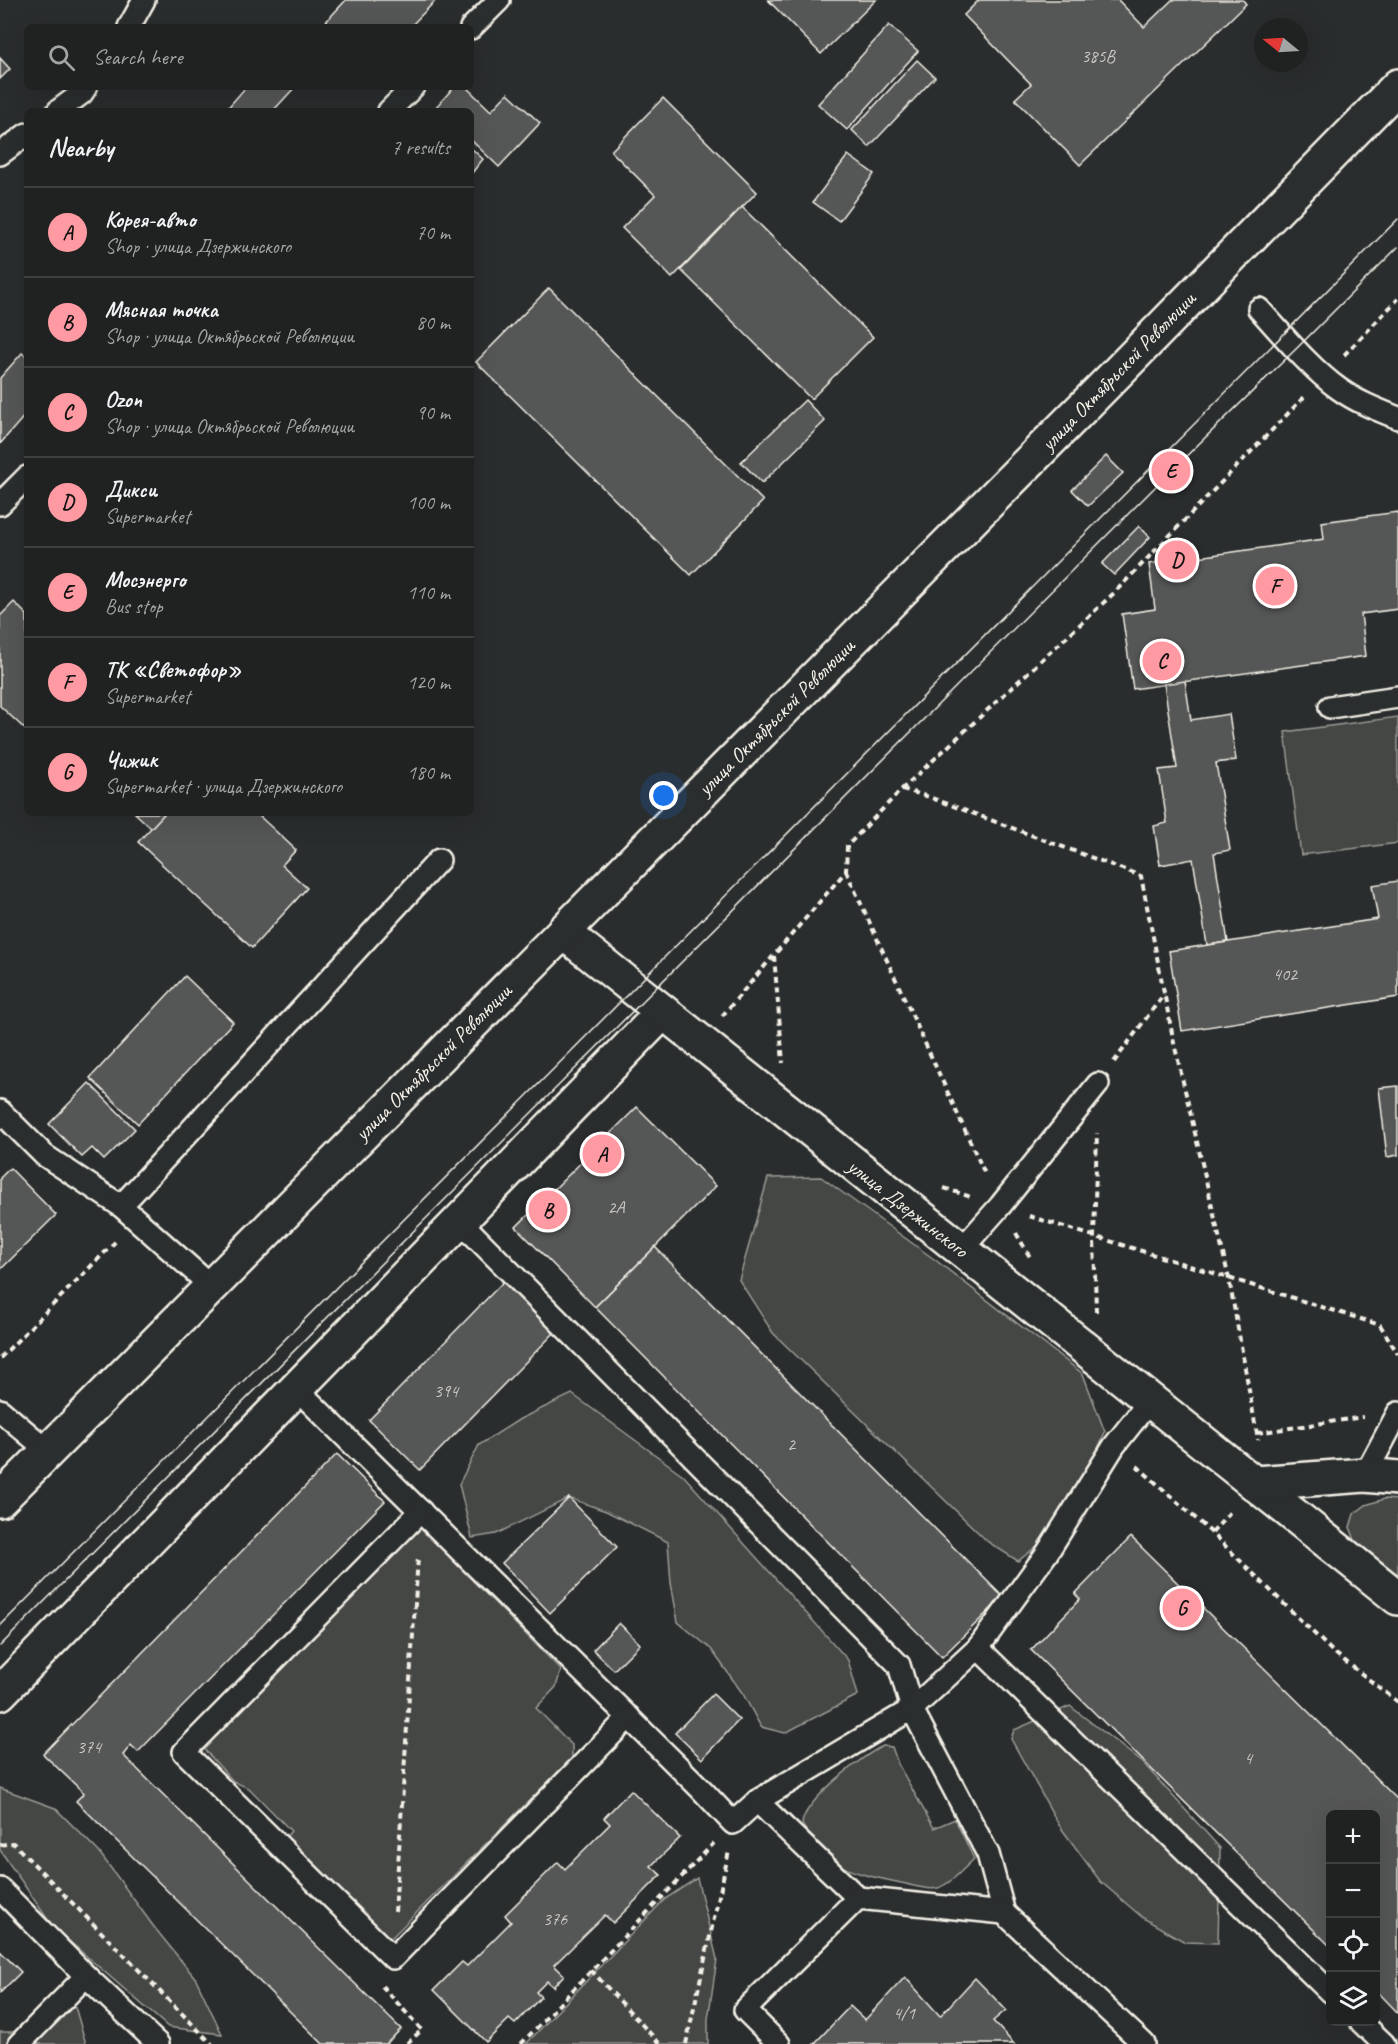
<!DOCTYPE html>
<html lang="en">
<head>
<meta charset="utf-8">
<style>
  :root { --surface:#202222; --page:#282a2a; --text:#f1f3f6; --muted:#a2a4a5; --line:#3d3f40; --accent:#ff9aa2 }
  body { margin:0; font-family:Caveat,sans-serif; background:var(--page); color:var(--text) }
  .controls { position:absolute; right:18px; bottom:18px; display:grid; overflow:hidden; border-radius:9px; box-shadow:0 6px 24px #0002 }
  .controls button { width:54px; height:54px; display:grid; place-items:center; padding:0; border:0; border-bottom:2px solid var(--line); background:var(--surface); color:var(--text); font:30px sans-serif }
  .compass { position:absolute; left:1254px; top:18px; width:54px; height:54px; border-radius:50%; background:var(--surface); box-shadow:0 6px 24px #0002; rotate:288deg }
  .you { position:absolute; left:664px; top:796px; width:21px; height:21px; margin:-15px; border:4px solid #fff; border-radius:50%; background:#1a73e8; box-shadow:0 0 0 9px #1a73e833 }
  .badge { display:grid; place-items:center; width:39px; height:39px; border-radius:50%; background:var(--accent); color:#111; font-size:20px; font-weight:700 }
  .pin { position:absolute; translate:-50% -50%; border:3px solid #fff; box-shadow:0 2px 6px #0006 }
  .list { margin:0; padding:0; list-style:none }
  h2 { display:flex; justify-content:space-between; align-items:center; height:78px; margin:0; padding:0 24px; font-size:26px }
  h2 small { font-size:20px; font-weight:400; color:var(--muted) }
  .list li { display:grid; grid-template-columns:39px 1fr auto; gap:18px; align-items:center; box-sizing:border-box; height:90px; padding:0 24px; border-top:2px solid var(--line) }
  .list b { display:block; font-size:22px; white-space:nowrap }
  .list p { margin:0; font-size:20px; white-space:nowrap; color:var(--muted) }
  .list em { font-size:20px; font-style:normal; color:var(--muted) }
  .icon { flex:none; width:33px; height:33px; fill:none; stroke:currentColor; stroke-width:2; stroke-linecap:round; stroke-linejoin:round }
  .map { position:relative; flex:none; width:1398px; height:2044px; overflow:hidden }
  .search { position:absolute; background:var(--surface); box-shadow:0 6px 24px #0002; left:24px; top:24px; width:450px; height:66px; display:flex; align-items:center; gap:15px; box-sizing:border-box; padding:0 21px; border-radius:9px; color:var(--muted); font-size:22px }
  .panel { position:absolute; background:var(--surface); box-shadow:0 6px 24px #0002; left:24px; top:108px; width:450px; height:708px; border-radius:9px }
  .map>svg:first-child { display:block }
</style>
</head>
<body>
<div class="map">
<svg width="1398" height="2044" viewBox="0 0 1398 2044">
  <rect width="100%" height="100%" fill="#2a2d2e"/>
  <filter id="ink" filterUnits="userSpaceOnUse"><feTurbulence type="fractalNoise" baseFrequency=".0167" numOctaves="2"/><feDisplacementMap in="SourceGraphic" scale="12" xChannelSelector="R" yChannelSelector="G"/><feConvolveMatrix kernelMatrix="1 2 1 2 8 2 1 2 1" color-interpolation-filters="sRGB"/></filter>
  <g filter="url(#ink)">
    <g fill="#444645" stroke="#9c9c96" stroke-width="1.5">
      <polygon points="1398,717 1398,843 1301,855 1285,732"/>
      <polygon points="821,1177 934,1259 1083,1374 1105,1432 1088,1473 1047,1538 1018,1561 988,1542 773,1333 739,1280 768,1178"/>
      <polygon points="572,1394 683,1475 848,1660 858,1695 785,1733 761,1727 743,1694 711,1649 678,1622 671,1583 668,1542 606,1511 569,1498 496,1534 472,1538 459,1484 479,1445 520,1419"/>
      <polygon points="1384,1499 1398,1500 1398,1577 1357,1545 1350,1527 1354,1514 1366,1505"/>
      <polygon points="420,1527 561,1670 556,1687 536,1708 572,1745 572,1758 387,1942 284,1839 291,1831 250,1789 233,1781 202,1747"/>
      <polygon points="1070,1706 1143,1763 1220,1848 1218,1943 1185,1942 1143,1918 1100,1881 1059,1825 1011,1739 1014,1730"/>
      <path d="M883,1746l9,1 6,17 36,64 21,-9 19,40c-11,10 -22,24 -36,29 -10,3 -26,-3 -37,-5 -47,-10 -73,-13 -99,-59 1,-22 61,-69 81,-78z"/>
      <polygon points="0,1788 55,1808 99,1852 154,1927 196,1979 222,2034 168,2027 53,1927 0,1850"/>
      <polygon points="697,1878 717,1959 708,2019 708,2044 526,2044 665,1899"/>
      <polygon points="73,2000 86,2044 0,2044 0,2032 18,2032"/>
    </g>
    <g fill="#555756" stroke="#f4f1e8" stroke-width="1.5">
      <polygon points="346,0 436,0 410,27 321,27"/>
      <polygon points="768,0 876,0 821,54"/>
      <polygon points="979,0 1118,0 1144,27 1172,0 1243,0 1246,4 1080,165 1015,99 1031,84 964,15"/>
      <polygon points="889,25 918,51 847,130 818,104"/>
      <polygon points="0,58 10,69 0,79"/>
      <polygon points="917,60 935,77 869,147 852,130"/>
      <polygon points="246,87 295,87 273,111 225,111"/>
      <polygon points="454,87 466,87 491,111 508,93 540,123 499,167 471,140 471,111 440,111 436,107"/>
      <polygon points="663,98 757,192 672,278 622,228 655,195 611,151"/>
      <polygon points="471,148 483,159 471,174"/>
      <polygon points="848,155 874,174 839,221 813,202"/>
      <polygon points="742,207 873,337 811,399 681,270"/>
      <polygon points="549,288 763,501 691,575 476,362"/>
      <polygon points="22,353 27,357 27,413 0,444 0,378"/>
      <polygon points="805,400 825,421 762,483 741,462"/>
      <polygon points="1106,456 1123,473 1088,506 1072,490"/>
      <polygon points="1398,512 1398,609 1361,614 1366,656 1133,689 1122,614 1155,609 1149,564 1324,539 1322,522"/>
      <polygon points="1139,526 1150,537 1114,575 1102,564"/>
      <polygon points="14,602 27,615 27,731 0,706 0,616"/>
      <polygon points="1185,681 1191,720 1229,714 1236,760 1216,763 1230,850 1214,853 1228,942 1207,945 1193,859 1160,865 1154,826 1167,823 1159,770 1177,768 1164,684"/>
      <polygon points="135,813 165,813 151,828"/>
      <polygon points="165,813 256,813 296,850 282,865 307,888 252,948 138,842"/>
      <polygon points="1398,881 1398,997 1182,1031 1169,951 1378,919 1372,885"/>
      <polygon points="185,976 233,1022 138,1124 90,1078"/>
      <polygon points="89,1083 135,1129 104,1160 92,1148 82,1157 49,1124"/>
      <polygon points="1398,1086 1398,1155 1387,1157 1379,1088"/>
      <polygon points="637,1107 716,1186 595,1307 516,1227"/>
      <polygon points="10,1168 56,1215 0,1270 0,1178"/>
      <polygon points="655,1247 1003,1597 942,1657 595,1307"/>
      <polygon points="503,1282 555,1332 420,1470 369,1420"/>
      <polygon points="337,1454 385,1501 138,1752 131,1745 123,1755 401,2029 386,2044 323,2044 76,1801 84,1793 43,1754"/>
      <polygon points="569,1498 617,1547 550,1613 502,1563"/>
      <polygon points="1131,1537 1398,1800 1398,2013 1376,1990 1376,1814 1330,1814 1330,1946 1031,1650 1080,1599 1075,1594"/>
      <polygon points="619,1623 640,1644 614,1670 593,1650"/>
      <polygon points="713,1694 739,1720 702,1759 675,1733"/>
      <polygon points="631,1790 680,1838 651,1866 661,1875 613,1923 605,1915 554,1965 564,1975 553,1987 547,1981 536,1992 541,1997 515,2024 509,2019 486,2042 434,1990 462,1962 467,1966 511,1922 505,1915 558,1862 565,1869 610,1824 604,1818"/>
      <polygon points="0,1951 21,1972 0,1993"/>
      <polygon points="905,1977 940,2016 975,1978 1006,2010 993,2021 1014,2044 814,2044 850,2006 865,2020"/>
    </g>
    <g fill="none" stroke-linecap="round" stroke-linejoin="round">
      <g stroke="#f4f1e8" stroke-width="26">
        <g id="lane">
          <polyline points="129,27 144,0"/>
          <polyline points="471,28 499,0"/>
          <polyline points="58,111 82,93 86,87"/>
          <polyline points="389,111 413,87"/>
          <polyline points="0,154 27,134"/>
          <path d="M1259,309c23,25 53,61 80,80 18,13 39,21 59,29"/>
          <polyline points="0,504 27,477"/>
          <polyline points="1330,707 1398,697"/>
          <polyline points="0,1111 44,1155 121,1206"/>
          <polyline points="961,1250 1000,1206 1098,1084"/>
          <polyline points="211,1286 121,1206 439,860"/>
          <polyline points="296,1388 701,1789 733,1823 757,1801 912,1709 899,1665 459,1220"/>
          <polyline points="0,1410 48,1451"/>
          <polyline points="1365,1475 1398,1413"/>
          <polyline points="421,1511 184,1752 393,1958 629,1717"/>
          <polyline points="978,1648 1330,1992"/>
          <polyline points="757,1801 858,1898"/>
          <polyline points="0,1889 86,1976 158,2044"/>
          <polyline points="1004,1913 988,1854 912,1709 978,1648 1047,1553 1114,1446 1151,1399"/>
          <polyline points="1361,2022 1384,2044"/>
          <polyline points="19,2044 86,1976"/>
          <polyline points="779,2044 745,2010 858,1898 1004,1913 1144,2044"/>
        </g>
      </g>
      <g stroke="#f4f1e8" stroke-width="38">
        <g id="street">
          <polyline points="1254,1483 1398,1598"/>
          <polyline points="0,1693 663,1012"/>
        </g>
      </g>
      <g stroke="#f4f1e8" stroke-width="38">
        <polyline id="secondary" points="563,932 1254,1483 1365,1475 1398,1478"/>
      </g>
      <g stroke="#f4f1e8" stroke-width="38">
        <polyline id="primary" points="0,1500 1112,378 1398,86"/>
      </g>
      <g stroke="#f4f1e8" stroke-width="4" stroke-dasharray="6 4.5" stroke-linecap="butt">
        <polyline points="1344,355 1398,299"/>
        <polyline points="902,789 929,797 1141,876 1174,1043 1229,1279 1258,1440"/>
        <polyline points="846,871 986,1176"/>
        <polyline points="774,956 783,1063"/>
        <polyline points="722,1016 846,871 847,846 902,789 1114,593 1304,397"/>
        <polyline points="1114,1062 1164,994"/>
        <polyline points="944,1188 971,1197"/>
        <polyline points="1029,1216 1380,1325 1398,1354"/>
        <polyline points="1016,1233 1030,1257"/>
        <polyline points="1096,1312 1094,1237 1097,1133"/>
        <polyline points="0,1358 116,1241"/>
        <polyline points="1257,1433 1363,1417"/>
        <polyline points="1137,1466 1212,1533 1332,1651 1398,1702"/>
        <polyline points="1212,1533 1231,1511"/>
        <polyline points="0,1845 13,1843 212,2044"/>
        <polyline points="395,1912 418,1557"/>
        <polyline points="591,1970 660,2044"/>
        <polyline points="382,1986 422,2030 406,2044"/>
        <polyline points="521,2044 714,1843"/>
        <polyline points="686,2044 729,1851"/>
      </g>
      <use href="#lane" stroke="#2a2d2e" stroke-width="21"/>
      <use href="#street" stroke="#2a2d2e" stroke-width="33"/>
      <use href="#secondary" stroke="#2a2d2e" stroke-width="33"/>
      <use href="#primary" stroke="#2a2d2e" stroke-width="33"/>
      <g stroke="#f4f1e8" stroke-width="1.5">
        <polyline points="0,1626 1398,219"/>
        <polyline points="0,1646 1171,471 1296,349 1398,247"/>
      </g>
    </g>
  </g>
  <g text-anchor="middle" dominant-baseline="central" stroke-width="4.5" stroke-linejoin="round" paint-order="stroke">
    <g font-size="18" fill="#cccac4">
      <text x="1098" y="56">385В</text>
      <text x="1285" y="974">402</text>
      <text x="616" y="1207">2А</text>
      <text x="446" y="1391">394</text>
      <text x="791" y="1444">2</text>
      <text x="89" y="1747">374</text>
      <text x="1248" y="1758">4</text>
      <text x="555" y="1919">376</text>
      <text x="904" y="2013">4/1</text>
    </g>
    <g font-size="21" fill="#f4f1e8" stroke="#2a2d2e">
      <text transform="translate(1118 371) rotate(-46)">улица Октябрьской Революции</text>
      <text transform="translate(776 717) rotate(-45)">улица Октябрьской Революции</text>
      <text transform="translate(433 1062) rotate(-45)">улица Октябрьской Революции</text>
      <text transform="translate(908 1208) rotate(38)">улица Дзержинского</text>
    </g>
  </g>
</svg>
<div class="controls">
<button>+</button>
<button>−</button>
<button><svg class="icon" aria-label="locate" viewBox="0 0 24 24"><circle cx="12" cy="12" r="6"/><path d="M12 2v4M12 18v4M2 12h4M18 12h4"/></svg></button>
<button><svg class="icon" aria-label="layers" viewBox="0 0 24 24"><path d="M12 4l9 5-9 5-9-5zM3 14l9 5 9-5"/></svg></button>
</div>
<svg class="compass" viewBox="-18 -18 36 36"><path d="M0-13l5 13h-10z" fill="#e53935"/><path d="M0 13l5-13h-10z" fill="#a2a4a5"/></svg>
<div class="you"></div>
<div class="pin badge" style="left:602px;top:1154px">A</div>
<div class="pin badge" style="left:548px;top:1210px">B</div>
<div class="pin badge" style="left:1162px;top:661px">C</div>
<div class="pin badge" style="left:1177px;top:560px">D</div>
<div class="pin badge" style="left:1171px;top:471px">E</div>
<div class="pin badge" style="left:1275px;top:586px">F</div>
<div class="pin badge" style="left:1182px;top:1608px">G</div>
<div class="search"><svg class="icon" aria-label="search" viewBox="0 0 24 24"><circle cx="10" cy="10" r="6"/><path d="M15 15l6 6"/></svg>Search here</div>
<section class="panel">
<h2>Nearby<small>7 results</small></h2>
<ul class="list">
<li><span class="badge">A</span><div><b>Корея-авто</b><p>Shop · улица Дзержинского</p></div><em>70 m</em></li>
<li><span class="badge">B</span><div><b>Мясная точка</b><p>Shop · улица Октябрьской Революции</p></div><em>80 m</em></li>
<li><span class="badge">C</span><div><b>Ozon</b><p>Shop · улица Октябрьской Революции</p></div><em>90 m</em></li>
<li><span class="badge">D</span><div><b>Дикси</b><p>Supermarket</p></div><em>100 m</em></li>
<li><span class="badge">E</span><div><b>Мосэнерго</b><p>Bus stop</p></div><em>110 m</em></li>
<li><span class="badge">F</span><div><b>ТК «Светофор»</b><p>Supermarket</p></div><em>120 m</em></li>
<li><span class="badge">G</span><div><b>Чижик</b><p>Supermarket · улица Дзержинского</p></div><em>180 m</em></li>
</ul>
</section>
</div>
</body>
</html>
